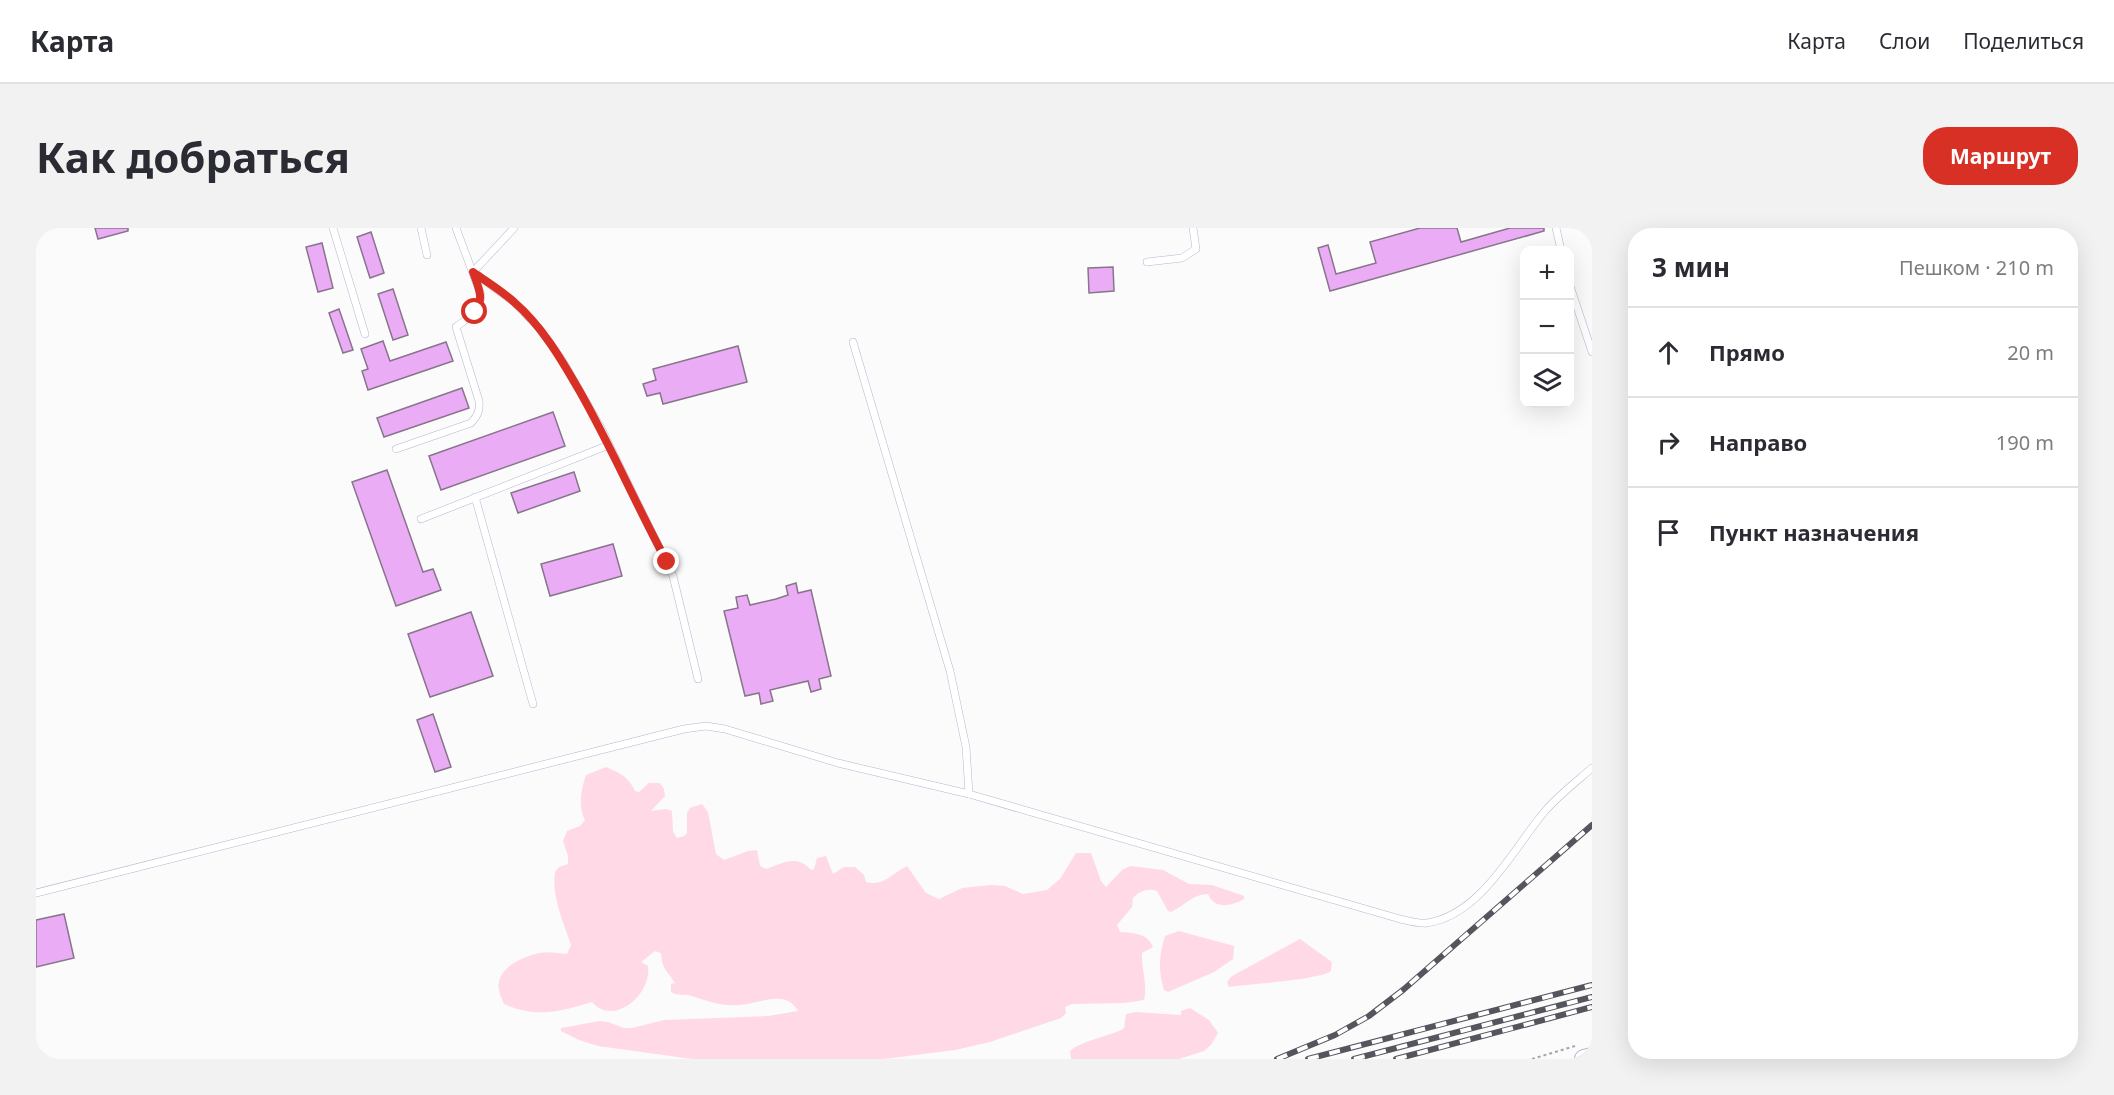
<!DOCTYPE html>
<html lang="ru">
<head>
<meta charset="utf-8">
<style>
  :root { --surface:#fff; --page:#f2f2f3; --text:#2b2b33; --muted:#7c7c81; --line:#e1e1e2; --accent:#d93025 }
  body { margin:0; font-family:"Noto Sans",sans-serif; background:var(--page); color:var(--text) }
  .controls { position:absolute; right:18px; top:18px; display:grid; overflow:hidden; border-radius:12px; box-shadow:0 6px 24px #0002 }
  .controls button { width:54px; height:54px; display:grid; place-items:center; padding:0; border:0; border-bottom:2px solid var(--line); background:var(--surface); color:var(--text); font:30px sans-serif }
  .stop { position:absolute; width:18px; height:18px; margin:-14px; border:4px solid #d93025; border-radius:50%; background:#fff }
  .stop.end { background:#d93025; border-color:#fff; box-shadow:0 2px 6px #0008 }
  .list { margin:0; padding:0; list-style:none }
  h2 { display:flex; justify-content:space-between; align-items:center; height:78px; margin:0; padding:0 24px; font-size:26px }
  h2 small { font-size:20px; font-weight:400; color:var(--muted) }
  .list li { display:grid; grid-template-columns:39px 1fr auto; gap:18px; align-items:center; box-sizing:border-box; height:90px; padding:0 24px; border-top:2px solid var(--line) }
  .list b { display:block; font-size:22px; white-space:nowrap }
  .list em { font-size:20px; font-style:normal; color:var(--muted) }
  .icon { flex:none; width:33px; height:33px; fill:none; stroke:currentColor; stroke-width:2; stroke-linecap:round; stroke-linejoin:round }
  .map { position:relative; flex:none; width:1556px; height:831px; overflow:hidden; border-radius:24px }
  header { display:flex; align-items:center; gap:36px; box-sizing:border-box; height:84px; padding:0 30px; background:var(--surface); border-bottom:2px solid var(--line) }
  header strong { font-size:28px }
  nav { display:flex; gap:33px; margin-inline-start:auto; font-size:21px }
  .intro { display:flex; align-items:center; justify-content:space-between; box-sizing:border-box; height:144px; padding:0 36px }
  h1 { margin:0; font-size:42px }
  .button { padding:15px 27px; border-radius:24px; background:var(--accent); color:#fff; font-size:21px; font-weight:700 }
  main { display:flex; gap:36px; padding:0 36px }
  aside { flex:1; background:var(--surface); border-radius:24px; box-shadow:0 6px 24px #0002 }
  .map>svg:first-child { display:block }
</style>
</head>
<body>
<header>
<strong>Карта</strong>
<nav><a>Карта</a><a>Слои</a><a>Поделиться</a></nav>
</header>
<div class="intro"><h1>Как добраться</h1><a class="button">Маршрут</a></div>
<main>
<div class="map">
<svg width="1556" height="831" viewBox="0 0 1556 831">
  <rect width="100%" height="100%" fill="#fbfbfb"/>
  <g fill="#ffd9e6">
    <path d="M570,539c14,6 22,9 29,24l4,1 10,-9h11l4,6 1,7 -14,15 15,-2 6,2 1,21 4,6 7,-2 3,-3v-20l3,-5 12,-4 6,8 8,42 8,6 24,-9 9,-1 3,16 6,3c17,-6 31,-15 45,1l3,-1 3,-11 9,-2 7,18 11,-7h11l9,8 2,7c18,5 26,-9 41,-16l19,27 13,6 23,-11 29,-3 14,1 18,8 24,-4 13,-11 16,-26h15l10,28 5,6 16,-17 8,-4 33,4 26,14 23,1 32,11v3c-12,7 -30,11 -36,-5 -15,0 -24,12 -37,18l-3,-1 -11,-20c-10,-3 -17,0 -24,7l-1,9 -15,18 3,7c13,1 28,1 33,15l-11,6c-1,16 6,32 2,47l-19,3 -53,1 -7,3 1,6 -5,5 -71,24 -35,8 -71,9h-192l-94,-13 -19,-6 -18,-9v-3l39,-7 8,1 16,6h8l32,-8 104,-4 30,-5c-12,-23 -40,-7 -59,-6 -19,2 -33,-5 -51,-10 -6,-1 -11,1 -17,-3v-8l4,-1c-8,-13 -13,-13 -14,-30l-6,-2 -14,11 7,4c4,29 -35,61 -56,36 -32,10 -57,16 -88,2 -3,-7 -7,-15 -5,-22 3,-17 25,-25 40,-29 9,-2 19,0 28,1l4,-9c-7,-22 -20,-49 -16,-73l4,-5 9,-3v-8l-5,-15 4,-10 13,-5 5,-6c-7,-14 -4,-31 1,-45z"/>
    <path d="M1143,703l55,15 -1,13 -19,13 -46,20 -4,-2c-6,-18 -5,-36 1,-54z"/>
    <path d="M1264,711l32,23 -1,9c-11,9 -84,13 -102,16l-2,-5 5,-6z"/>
    <path d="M1154,780l19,12 9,13 -7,12 -7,6 -25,8h-108l-1,-8c12,-11 51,-18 54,-23 1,-3 1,-10 2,-14l10,-2 45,3v-4z"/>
  </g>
  <g fill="#eaadf5" stroke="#88748b" stroke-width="1.5">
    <polygon points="59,0 92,0 92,3 62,11"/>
    <polygon points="1384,0 1421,0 1425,14 1474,0 1508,0 1508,3 1294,63 1282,20 1292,17 1300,46 1340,35 1334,14"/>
    <polygon points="335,4 348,45 334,50 321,9"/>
    <polygon points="286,15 297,60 282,64 270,19"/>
    <polygon points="1077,39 1078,63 1053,65 1052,40"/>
    <polygon points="357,61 372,107 357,112 342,66"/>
    <polygon points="303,81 317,122 307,125 293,85"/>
    <polygon points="347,113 354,133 410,114 417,133 332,162 326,143 332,141 325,121"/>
    <polygon points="702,118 711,154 627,176 624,165 611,168 607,156 620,152 617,141"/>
    <polygon points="426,160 433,180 348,209 341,190"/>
    <polygon points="517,184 529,218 405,262 393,228"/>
    <polygon points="351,242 387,344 397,341 405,362 360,378 316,254"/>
    <polygon points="538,244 544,263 482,285 475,265"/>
    <polygon points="577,316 586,348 514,368 505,336"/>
    <polygon points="760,355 762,365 775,362 795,448 783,451 785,461 775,464 772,453 734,462 737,473 725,476 723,465 709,468 688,383 702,380 700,369 711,367 714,377 740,371 752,367 750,358"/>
    <polygon points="435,384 457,448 394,469 372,406"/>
    <polygon points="397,486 415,539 399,544 381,492"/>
    <polygon points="28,686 38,730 0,739 0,692"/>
  </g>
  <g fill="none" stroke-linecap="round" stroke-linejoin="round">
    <g stroke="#b7b5d2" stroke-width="8">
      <g id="lane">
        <polyline points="297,0 329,106"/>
        <polyline points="385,0 391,27"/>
        <polyline points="478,0 437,44 478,74 503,100 526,132 565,200 637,348 662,451"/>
        <polyline points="1520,0 1525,22"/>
        <polyline points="1111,34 1146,30 1160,21 1157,0"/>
        <polyline points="1534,58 1556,124"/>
        <polyline points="817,114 914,443 930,519 933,566"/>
        <path d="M360,221l75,-26c7,-8 9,-12 8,-22l-23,-74c13,-10 24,-15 25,-32l-25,-67"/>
        <polyline points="439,269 497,476"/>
        <polyline points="385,291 573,217"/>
        <path d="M0,665l648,-164 22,-3 19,3 113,34 131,31 431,125c8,2 19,5 27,4 54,-8 86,-74 118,-112 14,-16 31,-29 47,-43"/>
      </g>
    </g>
    <g stroke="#b7b5d2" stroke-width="20">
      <polyline id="secondary" points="1548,831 1556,829"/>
    </g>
    <polyline stroke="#a4a4a9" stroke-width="2" stroke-dasharray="3 3" stroke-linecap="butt" points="1496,831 1539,818"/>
    <use href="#lane" stroke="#fff" stroke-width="7"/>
    <use href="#secondary" stroke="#fff" stroke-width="18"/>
    <g stroke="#55555e" stroke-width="6">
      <g id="rail">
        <polyline points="1241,831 1299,807 1333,788 1367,762 1556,597"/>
        <polyline points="1272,831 1556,757"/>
        <polyline points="1318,831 1556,769"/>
        <polyline points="1360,831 1556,779"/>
      </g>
    </g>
    <use href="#rail" stroke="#fff" stroke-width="4" stroke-dasharray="11" stroke-linecap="butt"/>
  </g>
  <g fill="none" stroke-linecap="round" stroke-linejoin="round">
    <path stroke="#d93025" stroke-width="8" d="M439,84c10,-13 3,-26 -2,-40 14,10 29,19 41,30 28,24 47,57 65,88 32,56 57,115 88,172"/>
  </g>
</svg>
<div class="controls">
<button>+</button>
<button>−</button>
<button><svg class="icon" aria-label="layers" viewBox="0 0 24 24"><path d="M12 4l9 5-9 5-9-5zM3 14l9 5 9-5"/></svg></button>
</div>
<div class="stop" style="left:439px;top:84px"></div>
<div class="stop end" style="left:631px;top:334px"></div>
</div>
<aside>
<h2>3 мин<small>Пешком · 210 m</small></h2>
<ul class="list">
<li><svg class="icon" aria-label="ahead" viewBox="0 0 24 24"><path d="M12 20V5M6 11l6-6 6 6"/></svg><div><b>Прямо</b></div><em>20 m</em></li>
<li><svg class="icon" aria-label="right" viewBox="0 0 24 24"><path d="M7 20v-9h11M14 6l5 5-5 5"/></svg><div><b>Направо</b></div><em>190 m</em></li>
<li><svg class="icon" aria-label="arrive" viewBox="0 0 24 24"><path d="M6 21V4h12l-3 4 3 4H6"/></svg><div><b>Пункт назначения</b></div></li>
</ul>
</aside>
</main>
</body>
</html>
